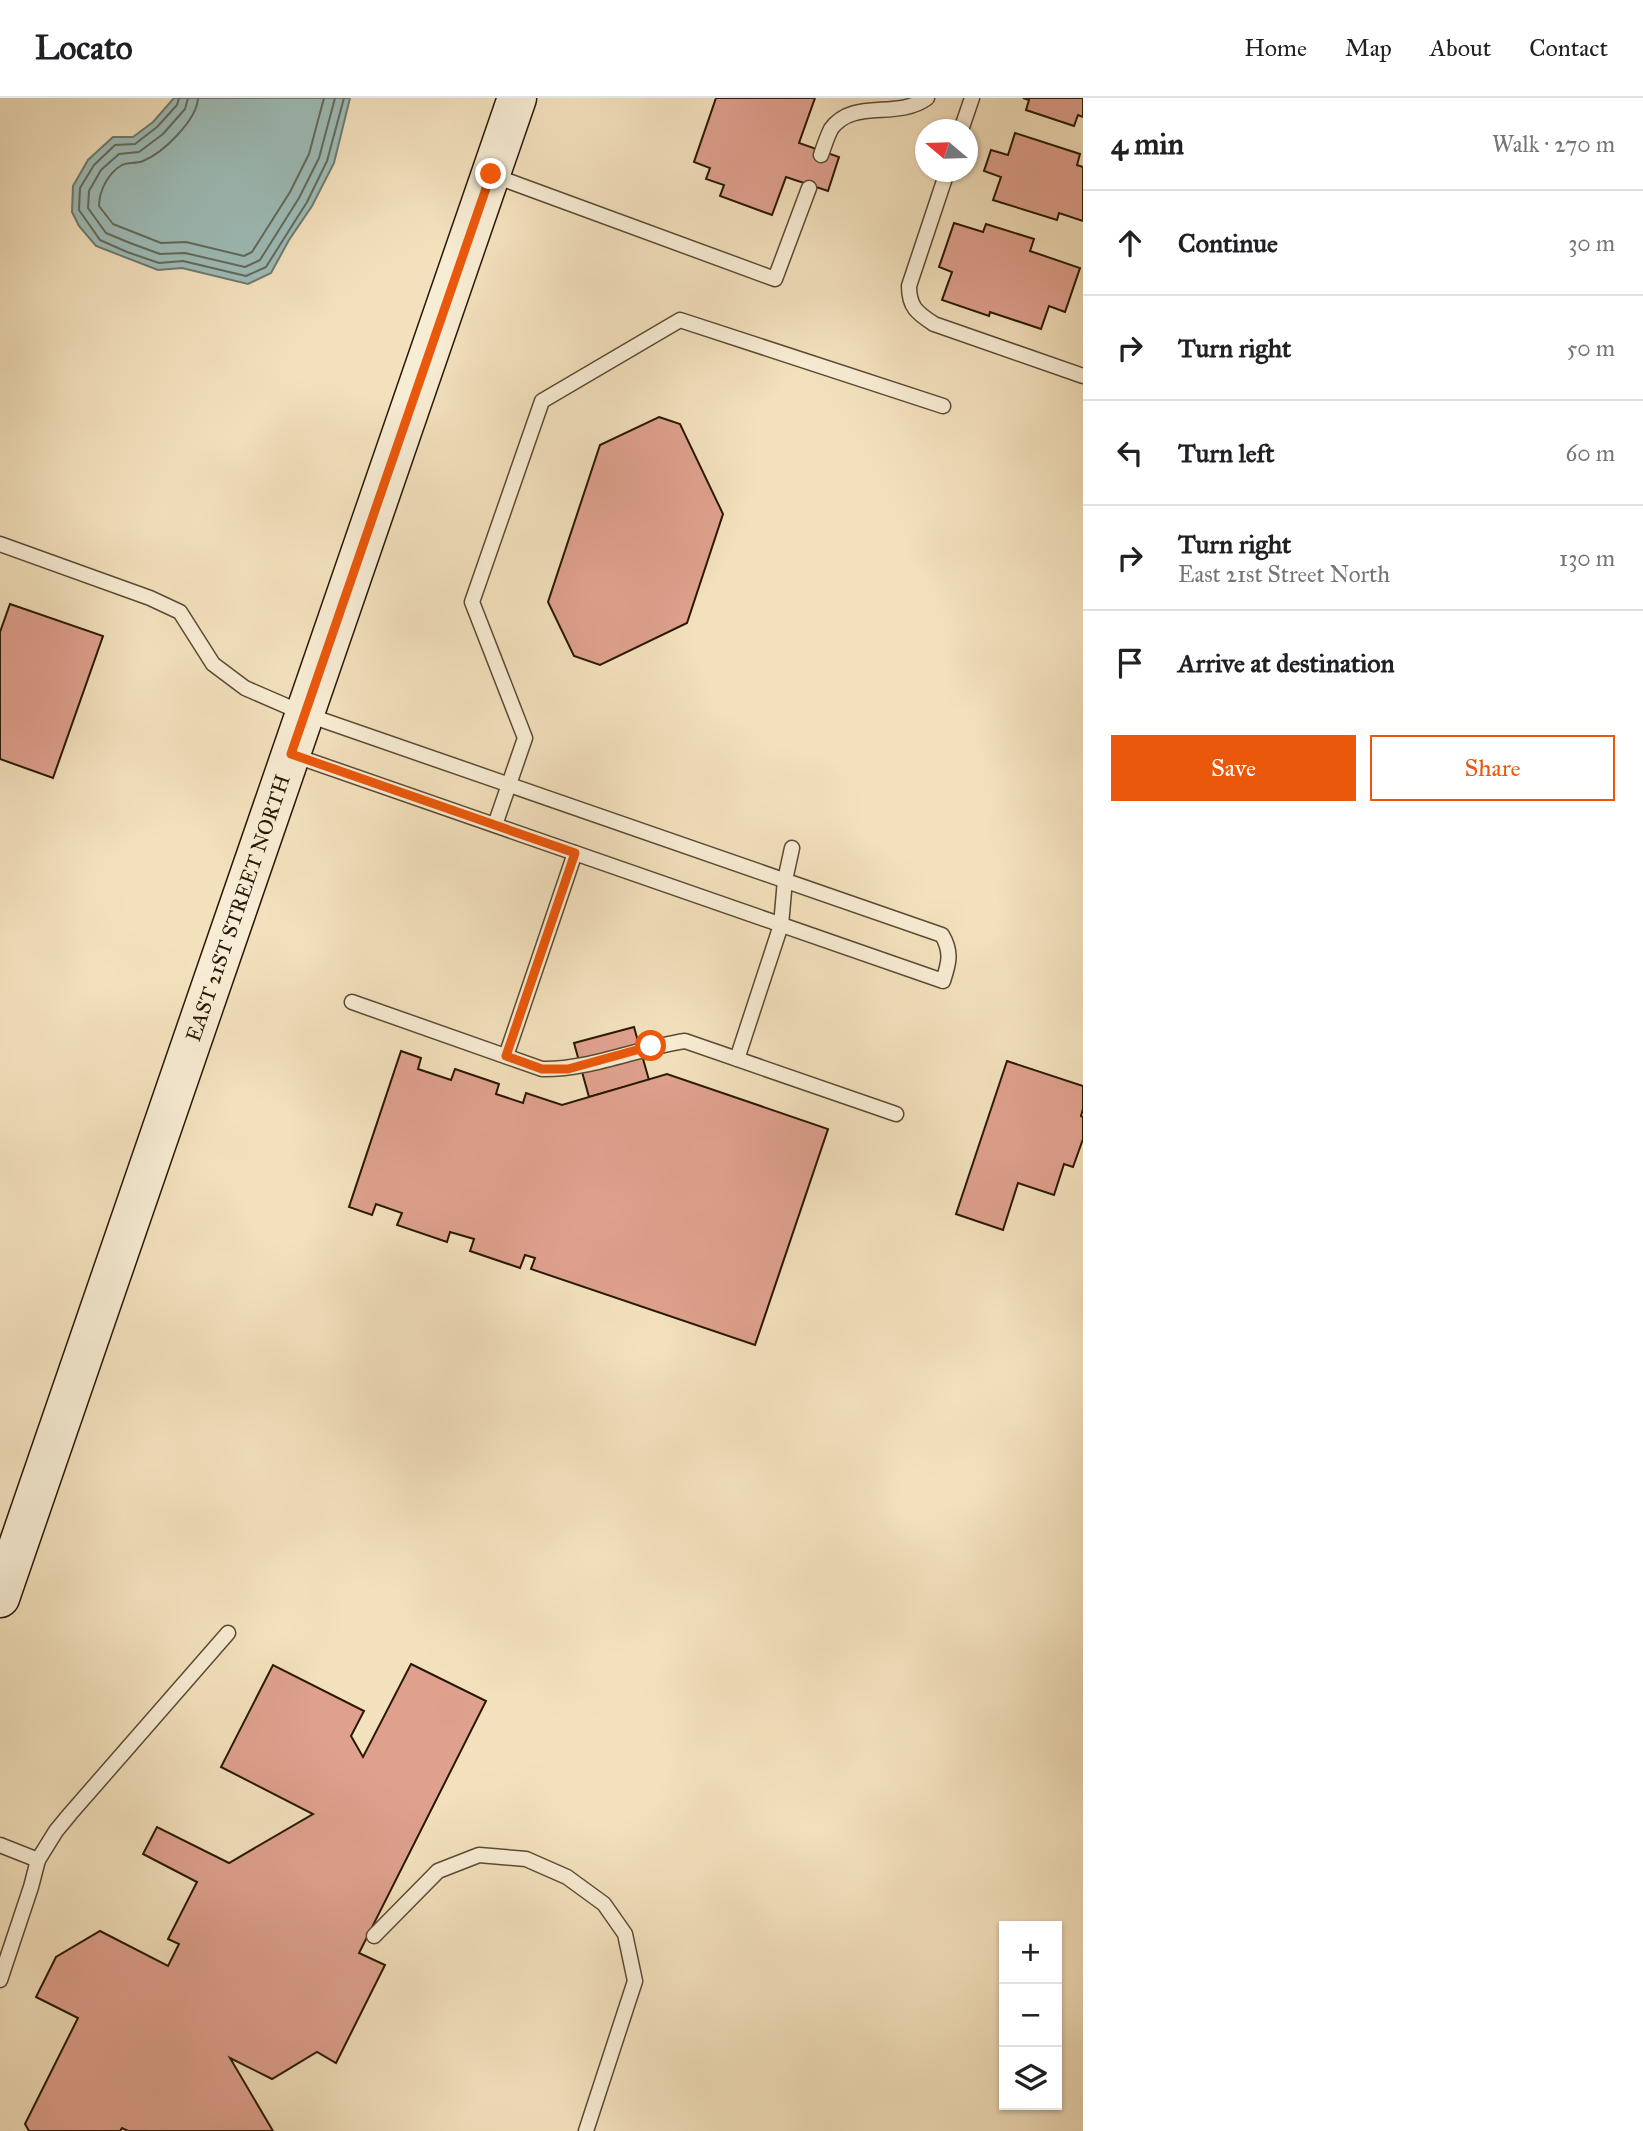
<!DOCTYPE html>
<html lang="en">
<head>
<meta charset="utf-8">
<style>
  :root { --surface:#fff; --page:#f6f6f6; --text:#202124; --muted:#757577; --line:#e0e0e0; --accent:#ea580c }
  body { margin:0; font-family:"IM FELL Great Primer",serif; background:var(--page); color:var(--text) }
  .controls { position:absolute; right:21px; bottom:21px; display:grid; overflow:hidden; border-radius:0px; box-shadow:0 2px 5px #0004 }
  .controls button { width:63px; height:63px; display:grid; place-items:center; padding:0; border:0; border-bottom:2px solid var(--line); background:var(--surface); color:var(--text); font:35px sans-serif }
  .compass { position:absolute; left:915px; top:21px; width:63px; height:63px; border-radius:50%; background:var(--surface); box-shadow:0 2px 5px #0004; rotate:289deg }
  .stop { position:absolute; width:21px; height:21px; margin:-16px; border:5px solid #ea580c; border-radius:50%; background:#fff }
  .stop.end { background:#ea580c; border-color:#fff; box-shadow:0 2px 7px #0008 }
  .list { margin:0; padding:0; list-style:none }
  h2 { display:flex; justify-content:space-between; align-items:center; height:91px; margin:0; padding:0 28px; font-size:30px }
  h2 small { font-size:23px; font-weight:400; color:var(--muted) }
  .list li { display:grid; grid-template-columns:46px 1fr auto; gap:21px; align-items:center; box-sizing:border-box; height:105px; padding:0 28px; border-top:2px solid var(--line) }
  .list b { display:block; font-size:26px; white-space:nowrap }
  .list p { margin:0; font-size:23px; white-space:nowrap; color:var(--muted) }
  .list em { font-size:23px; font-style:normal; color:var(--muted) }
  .actions { display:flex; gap:14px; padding:21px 28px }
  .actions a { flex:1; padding:16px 0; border:2px solid var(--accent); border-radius:0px; text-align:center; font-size:24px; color:var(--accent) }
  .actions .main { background:var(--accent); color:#fff }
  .icon { flex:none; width:38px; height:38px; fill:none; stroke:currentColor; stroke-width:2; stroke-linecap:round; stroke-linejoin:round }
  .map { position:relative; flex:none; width:1083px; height:2033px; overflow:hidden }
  header { display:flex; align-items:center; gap:42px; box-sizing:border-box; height:98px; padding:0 35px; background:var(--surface); border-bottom:2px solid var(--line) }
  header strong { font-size:33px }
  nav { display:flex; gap:38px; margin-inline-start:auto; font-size:24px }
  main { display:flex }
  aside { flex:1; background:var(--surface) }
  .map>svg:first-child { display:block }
</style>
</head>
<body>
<header>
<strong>Locato</strong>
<nav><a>Home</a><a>Map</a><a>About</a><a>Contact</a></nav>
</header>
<main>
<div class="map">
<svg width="1083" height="2033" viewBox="0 0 1083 2033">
  <rect width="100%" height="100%" fill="#f3e1bd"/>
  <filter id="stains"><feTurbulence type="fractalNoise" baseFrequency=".00286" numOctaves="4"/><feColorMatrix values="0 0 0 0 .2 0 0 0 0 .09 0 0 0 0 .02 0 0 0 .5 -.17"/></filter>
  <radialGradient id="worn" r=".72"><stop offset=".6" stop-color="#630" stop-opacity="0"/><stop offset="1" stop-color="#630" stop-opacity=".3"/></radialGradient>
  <polygon fill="#9dbcb7" stroke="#6f7a6f" stroke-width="2" points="174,0 350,0 334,65 312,108 289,142 271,175 248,186 182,170 158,172 96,148 79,128 72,114 73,88 88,62 113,39 133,39 153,24"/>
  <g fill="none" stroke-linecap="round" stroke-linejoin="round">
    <g stroke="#636a5d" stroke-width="2">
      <polyline points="179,0 177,7 157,29 135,46 115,47 94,67 80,90 79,112 100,142 127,154 159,165 183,163 246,178 266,169 307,104 327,63 344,0"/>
      <polyline points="188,0 185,11 163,36 139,54 119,56 101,72 89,93 88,110 106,135 130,145 160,156 185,155 245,169 260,162 299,100 319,60 335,0"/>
      <path d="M198,0c-1,22 -35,55 -55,63 -7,3 -15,1 -21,4 -14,8 -23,26 -23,41l14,18 48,19 25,-1 58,14 8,-4 38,-60 19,-38 15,-56"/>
    </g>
  </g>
  <g fill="#dfa18e" stroke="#291803" stroke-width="2">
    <polygon points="716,0 815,0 799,45 839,59 828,93 786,79 772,117 720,98 724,87 706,81 710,70 694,64"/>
    <polygon points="1023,0 1083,0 1083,19 1078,17 1074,28 1026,12 1029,2"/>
    <polygon points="1015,35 1080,56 1077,67 1083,69 1083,123 1059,115 1057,122 993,102 1001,79 984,73 991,52 1008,57"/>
    <polygon points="954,125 983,134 986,126 1034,141 1030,153 1080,170 1065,214 1049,208 1041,231 990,214 989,218 942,202 952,174 939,169"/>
    <polygon points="659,319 680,326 723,416 687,525 600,567 574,558 548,504 600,347"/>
    <polygon points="10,506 103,538 53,680 0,661 0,534"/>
    <polygon points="634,929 649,982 589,999 574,945"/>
    <polygon points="401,953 421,960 418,971 451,982 455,971 499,986 496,996 523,1005 526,995 562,1007 667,976 828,1031 755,1247 531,1171 535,1160 525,1157 520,1170 470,1153 474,1141 450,1134 447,1144 397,1127 402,1115 376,1106 372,1117 349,1109"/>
    <polygon points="1007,963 1083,988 1083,1011 1081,1018 1083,1019 1083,1041 1073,1069 1064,1066 1054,1097 1018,1085 1003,1132 956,1116"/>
    <polygon points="411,1566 486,1603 359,1855 385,1867 336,1965 317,1954 272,1981 230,1960 273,2033 128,2033 122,2030 120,2033 29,2033 25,2026 78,1920 36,1899 56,1859 100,1833 168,1868 179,1846 168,1841 197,1784 143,1756 157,1729 229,1765 313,1716 221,1669 273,1567 364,1613 351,1638 363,1659"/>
  </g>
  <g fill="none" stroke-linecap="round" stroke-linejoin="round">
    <g stroke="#5c4a32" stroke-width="17">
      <g id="service">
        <polyline points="961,32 972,0"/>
        <path d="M821,57c3,-9 6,-18 10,-26 22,-31 66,-9 96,-31"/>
        <path d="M947,74l-38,114c0,21 8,27 25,38l149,52"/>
        <polyline points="492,77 775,181 809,90"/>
        <path d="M0,446l150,54 30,14 33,52 32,24 60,26 637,221c10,17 7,28 1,46l-650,-226"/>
        <polyline points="495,727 525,640 472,504 542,303 680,222 943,308"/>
        <path d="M352,904l190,67c48,1 95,-21 143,-28l211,73"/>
        <polyline points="506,958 575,755"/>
        <polyline points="737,961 781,827 785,782 792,750"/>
        <polyline points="0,1747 38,1762 31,1789 0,1882"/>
        <polyline points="38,1762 56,1733 70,1716 228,1535"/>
        <polyline points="374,1838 438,1773 479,1757 526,1761 567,1779 604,1806 625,1836 635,1883 586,2033"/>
      </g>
    </g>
    <g stroke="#291803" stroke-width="41">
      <polyline id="secondary" points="0,1500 517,0"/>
    </g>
    <use href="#service" stroke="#f7ecd4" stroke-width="14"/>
    <use href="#secondary" stroke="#f7ecd4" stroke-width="38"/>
  </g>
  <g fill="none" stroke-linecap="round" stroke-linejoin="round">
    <polyline stroke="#ea580c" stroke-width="9" points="491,76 291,656 575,755 506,958 542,971 568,971 651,948"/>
  </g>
  <g text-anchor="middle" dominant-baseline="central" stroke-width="6" stroke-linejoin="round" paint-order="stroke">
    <g font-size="21" fill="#291803" stroke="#f7ecd4">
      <text transform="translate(238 810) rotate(-71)">EAST 21ST STREET NORTH</text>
    </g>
  </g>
  <rect width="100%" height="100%" filter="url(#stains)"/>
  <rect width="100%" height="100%" fill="url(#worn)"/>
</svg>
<div class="controls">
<button>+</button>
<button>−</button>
<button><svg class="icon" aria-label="layers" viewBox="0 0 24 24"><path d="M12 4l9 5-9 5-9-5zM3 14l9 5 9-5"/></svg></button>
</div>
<svg class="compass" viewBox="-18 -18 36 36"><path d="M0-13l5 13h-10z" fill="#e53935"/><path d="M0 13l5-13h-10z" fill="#757577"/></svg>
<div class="stop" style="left:651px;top:948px"></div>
<div class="stop end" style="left:491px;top:76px"></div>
</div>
<aside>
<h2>4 min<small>Walk · 270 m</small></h2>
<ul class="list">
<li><svg class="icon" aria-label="ahead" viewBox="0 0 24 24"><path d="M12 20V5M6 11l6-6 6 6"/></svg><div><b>Continue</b></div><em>30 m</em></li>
<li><svg class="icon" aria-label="right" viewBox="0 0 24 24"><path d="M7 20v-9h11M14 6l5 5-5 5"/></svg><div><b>Turn right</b></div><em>50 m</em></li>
<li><svg class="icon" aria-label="left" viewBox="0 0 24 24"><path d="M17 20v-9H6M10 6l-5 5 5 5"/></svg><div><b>Turn left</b></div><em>60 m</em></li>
<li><svg class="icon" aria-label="right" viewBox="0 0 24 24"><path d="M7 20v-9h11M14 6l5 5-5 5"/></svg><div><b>Turn right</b><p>East 21st Street North</p></div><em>130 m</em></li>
<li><svg class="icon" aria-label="arrive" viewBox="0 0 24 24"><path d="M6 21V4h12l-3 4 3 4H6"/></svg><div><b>Arrive at destination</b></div></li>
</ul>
<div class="actions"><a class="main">Save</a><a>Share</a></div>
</aside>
</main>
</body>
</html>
